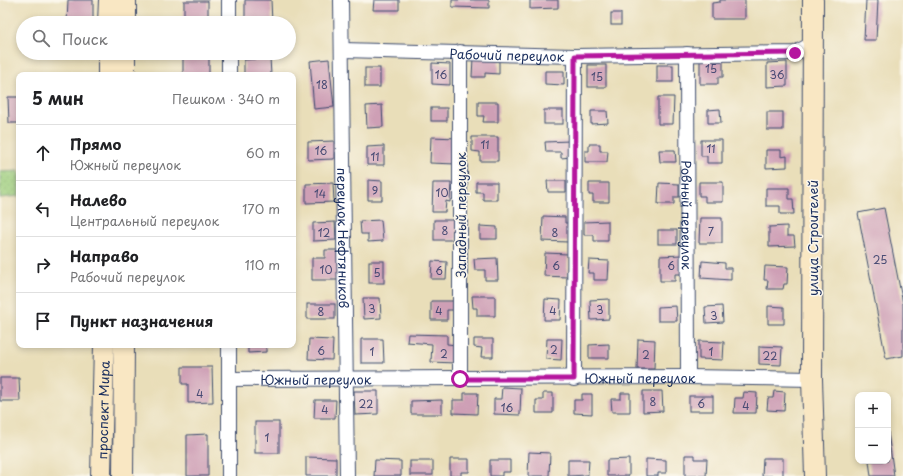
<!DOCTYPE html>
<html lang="ru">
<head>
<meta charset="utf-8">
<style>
  :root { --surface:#fff; --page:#f6f6f6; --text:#202124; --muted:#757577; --line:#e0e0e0 }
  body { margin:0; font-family:"Playpen Sans",sans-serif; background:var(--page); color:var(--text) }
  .controls { position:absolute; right:12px; bottom:12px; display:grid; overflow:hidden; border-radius:8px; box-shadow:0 2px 6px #0003 }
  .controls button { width:36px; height:36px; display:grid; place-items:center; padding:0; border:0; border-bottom:1px solid var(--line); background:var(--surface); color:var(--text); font:20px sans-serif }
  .stop { position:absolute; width:12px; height:12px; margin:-9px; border:3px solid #b5179e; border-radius:50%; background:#fff }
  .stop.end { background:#b5179e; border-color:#fff; box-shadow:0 1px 4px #0008 }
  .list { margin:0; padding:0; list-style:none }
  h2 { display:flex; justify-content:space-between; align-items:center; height:52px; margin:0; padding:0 16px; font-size:17px }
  h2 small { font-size:13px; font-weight:400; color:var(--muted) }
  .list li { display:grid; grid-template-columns:26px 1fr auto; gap:12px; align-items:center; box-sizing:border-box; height:56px; padding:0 16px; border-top:1px solid var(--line) }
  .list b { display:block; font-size:15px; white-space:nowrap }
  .list p { margin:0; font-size:13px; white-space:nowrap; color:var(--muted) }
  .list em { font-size:13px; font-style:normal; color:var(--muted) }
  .icon { flex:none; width:22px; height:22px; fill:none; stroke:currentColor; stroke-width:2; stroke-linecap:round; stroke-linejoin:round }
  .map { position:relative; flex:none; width:903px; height:476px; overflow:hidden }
  .search { position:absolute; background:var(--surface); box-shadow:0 2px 6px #0003; left:16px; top:16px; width:280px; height:44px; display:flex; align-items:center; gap:10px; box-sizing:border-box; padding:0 14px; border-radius:22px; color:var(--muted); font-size:15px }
  .panel { position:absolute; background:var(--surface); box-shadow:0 2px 6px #0003; left:16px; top:72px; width:280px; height:276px; border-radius:8px }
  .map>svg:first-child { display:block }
</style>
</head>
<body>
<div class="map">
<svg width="903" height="476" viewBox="0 0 903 476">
  <defs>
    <pattern id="grass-dots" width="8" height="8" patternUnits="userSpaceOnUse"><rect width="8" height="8" fill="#9dce7d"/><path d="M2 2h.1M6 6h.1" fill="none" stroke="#87b16e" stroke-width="1.8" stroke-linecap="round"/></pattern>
  </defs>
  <rect width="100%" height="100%" fill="#fbf7ec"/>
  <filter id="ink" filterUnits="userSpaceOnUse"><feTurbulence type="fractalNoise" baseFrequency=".025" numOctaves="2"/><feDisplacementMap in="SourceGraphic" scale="8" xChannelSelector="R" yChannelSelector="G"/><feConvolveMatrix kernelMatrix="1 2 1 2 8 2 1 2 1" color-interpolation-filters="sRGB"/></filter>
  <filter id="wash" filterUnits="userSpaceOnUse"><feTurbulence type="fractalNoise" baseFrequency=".012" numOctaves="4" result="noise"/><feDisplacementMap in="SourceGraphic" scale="16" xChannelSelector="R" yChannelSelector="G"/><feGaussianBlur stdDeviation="0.9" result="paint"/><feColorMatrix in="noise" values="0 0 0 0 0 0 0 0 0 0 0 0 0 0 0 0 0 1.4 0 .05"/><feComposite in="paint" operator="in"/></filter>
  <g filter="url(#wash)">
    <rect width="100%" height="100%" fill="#e9deb9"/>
    <polygon fill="url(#grass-dots)" stroke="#5c7e6e" points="19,171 19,196 0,198 0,172"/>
    <g id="blocks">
      <g fill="#ce9fb5">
        <polygon points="68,0 93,0 93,23 67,23"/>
        <polygon points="245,0 271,0 272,23 245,23"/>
        <polygon points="374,0 399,0 399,10 373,10"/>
        <polygon points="452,0 489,0 489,8 452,7"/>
        <polygon points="530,0 558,0 558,8 530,9"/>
        <polygon points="720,0 745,0 745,19 712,19 712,3 720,2"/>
        <polygon points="866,0 878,0 876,40 864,40"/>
        <rect x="184" y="1" width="24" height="22"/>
        <rect x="611" y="13" width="10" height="12"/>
        <polygon points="209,53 209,75 183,75 183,54"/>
        <polygon points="270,58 271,75 244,75 244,60"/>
        <polygon points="473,58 499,59 499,74 485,73 485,77 472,77"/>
        <polygon points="329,59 334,107 314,109 310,61"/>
        <polygon points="700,60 723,60 723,77 718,77 718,84 700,84"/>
        <polygon points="787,62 787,86 767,87 767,63"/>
        <polygon points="432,63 450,64 450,85 432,84"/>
        <rect x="588" y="65" width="18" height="22"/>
        <rect x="657" y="65" width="16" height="17"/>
        <rect x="365" y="68" width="15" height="19"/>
        <polygon points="545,71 564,71 564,85 545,84"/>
        <polygon points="8,97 19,97 19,123 9,123"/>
        <polygon points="658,97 674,97 673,124 658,124"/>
        <polygon points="478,102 498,102 498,122 483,122 484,116 478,116"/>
        <polygon points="382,105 383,127 367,128 366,106"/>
        <rect x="431" y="108" width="16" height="13"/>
        <polygon points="720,109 721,123 708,123 708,110"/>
        <rect x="544" y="110" width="19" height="14"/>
        <polygon points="591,111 607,111 608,123 591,124"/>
        <rect x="767" y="112" width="16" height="18"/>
        <polygon points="431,137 457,138 456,164 430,163"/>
        <polygon points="472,137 498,137 498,161 480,161 480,152 472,151"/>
        <polygon points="701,140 722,140 722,163 707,163 707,156 701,156"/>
        <polygon points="334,141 334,159 308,160 308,142"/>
        <polygon points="570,141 571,157 561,158 561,152 546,152 545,142"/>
        <polygon points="589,144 600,144 600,151 608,151 607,162 585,162 585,151 589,151"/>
        <polygon points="384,146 384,165 367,165 367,147"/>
        <polygon points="659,150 675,150 676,162 660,162"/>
        <polygon points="766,150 781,150 781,157 787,156 787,167 766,168"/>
        <polygon points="368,180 382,181 382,200 368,200"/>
        <polygon points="547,181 566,181 566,192 548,192"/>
        <polygon points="476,182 497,182 497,200 483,200 483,192 476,192"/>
        <polygon points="699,182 723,182 723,202 705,202 705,196 699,196"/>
        <polygon points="333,183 334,202 306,203 306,184"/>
        <polygon points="433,183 451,183 450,202 446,201 445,212 432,212"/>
        <polygon points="589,183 609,183 609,202 593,202 593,195 589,195"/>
        <polygon points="659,183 679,184 679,197 674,197 674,204 658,204"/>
        <polygon points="766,188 789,188 789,199 793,199 794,214 780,214 780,206 766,206"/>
        <polygon points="884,208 903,304 903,356 886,359 858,213"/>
        <polygon points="543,216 565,217 565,223 569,223 568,242 542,241"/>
        <polygon points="700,218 722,218 722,243 699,243"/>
        <polygon points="381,220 383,241 368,242 368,234 361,234 360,221"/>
        <rect x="434" y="220" width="23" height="20"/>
        <polygon points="608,221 608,241 594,241 594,235 584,235 584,222"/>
        <polygon points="335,222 336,240 313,241 313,223"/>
        <polygon points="480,226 497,227 497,239 480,239"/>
        <polygon points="787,226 787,236 794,236 795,246 769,247 769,227"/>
        <rect x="658" y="230" width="19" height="14"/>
        <polygon points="325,250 340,250 340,280 312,280 312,258 325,258"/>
        <polygon points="545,253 568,254 567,277 544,276"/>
        <polygon points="682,255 682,274 675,274 675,281 660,281 660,256"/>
        <polygon points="497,258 498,280 485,280 485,270 475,270 474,259"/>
        <polygon points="589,260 609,261 608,280 594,280 594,273 588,273"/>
        <rect x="369" y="261" width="15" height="22"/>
        <polygon points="432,261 447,262 446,279 431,279"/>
        <polygon points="702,261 725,263 725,268 731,268 731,280 701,278"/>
        <polygon points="765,266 788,267 787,284 784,284 783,289 767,289 768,280 764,280"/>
        <polygon points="472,296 495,296 495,316 477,316 477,308 473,308"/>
        <polygon points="363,298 380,298 381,318 364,319"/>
        <polygon points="545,299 561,300 560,320 544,320"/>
        <polygon points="609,299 609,319 591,320 590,300"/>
        <polygon points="431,301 453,301 453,310 447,310 447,320 431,320"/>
        <rect x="307" y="304" width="28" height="15"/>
        <polygon points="676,306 677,321 658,321 658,307"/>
        <polygon points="722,306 723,322 706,323 705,307"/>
        <polygon points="768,306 784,307 784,324 768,324"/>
        <polygon points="408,334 447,335 447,344 456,345 455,363 431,362 432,344 407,342"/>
        <polygon points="309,339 333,340 332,360 308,359"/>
        <polygon points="361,339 383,339 384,363 361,363"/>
        <polygon points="474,339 493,339 493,357 481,357 482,348 474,347"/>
        <polygon points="547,339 562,339 561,360 546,359"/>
        <polygon points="638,339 655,340 654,369 637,369"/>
        <polygon points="699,341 724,342 723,360 699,359"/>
        <polygon points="609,344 609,358 589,358 589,345"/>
        <polygon points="248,345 266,345 266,352 248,353"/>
        <polygon points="759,346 782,347 781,365 759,364"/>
        <polygon points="182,367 212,367 213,402 188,403 188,384 182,384"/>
        <polygon points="0,378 19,378 20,401 0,401"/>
        <polygon points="502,387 521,388 520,415 494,414 494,399 501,399"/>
        <polygon points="354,391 378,391 378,414 355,415"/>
        <polygon points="643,391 662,391 663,411 643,412"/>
        <polygon points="774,391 785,392 784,411 767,410 768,398 773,398"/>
        <polygon points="744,392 757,393 756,413 734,413 735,398 743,398"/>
        <polygon points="464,393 478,393 477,414 453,413 453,400 464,400"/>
        <polygon points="543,393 553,393 553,413 536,413 536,400 543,400"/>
        <polygon points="621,393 630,393 630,412 612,412 611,399 621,399"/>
        <polygon points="582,394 592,394 592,414 574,413 574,400 582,400"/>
        <rect x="689" y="396" width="24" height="15"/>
        <polygon points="315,400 336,400 335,418 314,418"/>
        <polygon points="442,400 442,414 411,414 411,401"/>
        <rect x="255" y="422" width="24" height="31"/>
        <polygon points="888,432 894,476 871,476 869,461 888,461"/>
        <polygon points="208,434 208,476 187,476 187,435"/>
        <polygon points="529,452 550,453 549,476 528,476"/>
        <polygon points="685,455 695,455 695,459 707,459 706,476 685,476"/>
        <polygon points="306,457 336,458 336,476 306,476"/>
        <polygon points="763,458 783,458 783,476 762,476"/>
        <polygon points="450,459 469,459 469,472 461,472 461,476 450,476"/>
        <polygon points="629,459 629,476 607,476 607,460"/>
        <polygon points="646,459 666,460 666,473 658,473 658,476 646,476"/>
        <polygon points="375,460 401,461 401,476 374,476"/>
        <polygon points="490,460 510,460 510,472 502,472 502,476 490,476"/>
        <polygon points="568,460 589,460 588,475 568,476"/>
        <rect x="410" y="461" width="23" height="14"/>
      </g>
    </g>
  </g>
  <g filter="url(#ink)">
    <use href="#blocks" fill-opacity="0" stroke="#3a496c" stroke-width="1"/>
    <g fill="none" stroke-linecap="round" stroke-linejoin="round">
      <g stroke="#3a496c" stroke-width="16">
        <g id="street">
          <path id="s1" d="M341,0l6,476"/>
          <polyline points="229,23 229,0"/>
          <path id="s2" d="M343,50l232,6 220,-3 17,-9"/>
          <path id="s3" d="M687,54l1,323"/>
          <polyline points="229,75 229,53"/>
          <polyline points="229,345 229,476"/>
          <path id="s4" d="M229,379l459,-2 124,2"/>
          <polyline points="460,379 460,52"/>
          <polyline points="574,379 575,56"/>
        </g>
      </g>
      <g stroke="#3a496c" stroke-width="22">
        <g id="secondary">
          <polyline points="813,0 812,379 815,476"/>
          <polyline points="108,23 109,0"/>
          <polyline points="126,23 126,0"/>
          <polyline points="108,75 108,53"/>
          <polyline points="125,75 125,53"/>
          <path id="s5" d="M101,476l3,-131"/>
          <polyline points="123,476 124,345"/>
        </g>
      </g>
      <use href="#street" stroke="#fff" stroke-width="14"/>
      <use href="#secondary" stroke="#f9e7c3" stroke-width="20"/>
    </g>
  </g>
  <g fill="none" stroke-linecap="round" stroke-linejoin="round" filter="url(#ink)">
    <polyline stroke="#b5179e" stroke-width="5" points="460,379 574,379 575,56 795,53"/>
  </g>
  <g text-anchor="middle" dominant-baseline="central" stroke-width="3" stroke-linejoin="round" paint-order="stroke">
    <g font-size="11" fill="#484b74">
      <text x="711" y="68">15</text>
      <text x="441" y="74">16</text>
      <text x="777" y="74">36</text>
      <text x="597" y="76">15</text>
      <text x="322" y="84">18</text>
      <text x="485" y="144">11</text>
      <text x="711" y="148">11</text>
      <text x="321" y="150">16</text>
      <text x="375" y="156">11</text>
      <text x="375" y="190">9</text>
      <text x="442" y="192">10</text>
      <text x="320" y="193">14</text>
      <text x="445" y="230">8</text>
      <text x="711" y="231">7</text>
      <text x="324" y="232">12</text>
      <text x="555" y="232">8</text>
      <text x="880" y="259">25</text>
      <text x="556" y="265">6</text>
      <text x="671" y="265">6</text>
      <text x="326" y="269">10</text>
      <text x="439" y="270">6</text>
      <text x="377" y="272">5</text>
      <text x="372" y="308">3</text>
      <text x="600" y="309">3</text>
      <text x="439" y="310">4</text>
      <text x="553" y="310">4</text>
      <text x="321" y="311">8</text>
      <text x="714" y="315">3</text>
      <text x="554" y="349">2</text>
      <text x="321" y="350">6</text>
      <text x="372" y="351">1</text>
      <text x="711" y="351">1</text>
      <text x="444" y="353">2</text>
      <text x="646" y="354">2</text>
      <text x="770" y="355">22</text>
      <text x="200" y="393">4</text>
      <text x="653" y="401">8</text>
      <text x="366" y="403">22</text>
      <text x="701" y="403">6</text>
      <text x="746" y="405">4</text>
      <text x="507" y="407">16</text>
      <text x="325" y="409">4</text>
      <text x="267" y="437">1</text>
    </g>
    <g font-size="13" fill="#1b2f5e" stroke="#fbf7ec">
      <text stroke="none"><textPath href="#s2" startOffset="164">Рабочий переулок</textPath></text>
      <text transform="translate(460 215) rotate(-90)">Западный переулок</text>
      <text stroke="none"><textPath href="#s3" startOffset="161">Ровный переулок</textPath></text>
      <text stroke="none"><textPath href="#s1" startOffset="238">переулок Нефтяников</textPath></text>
      <text transform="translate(812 238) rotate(-90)">улица Строителей</text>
      <text stroke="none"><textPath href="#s4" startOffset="411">Южный переулок</textPath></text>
      <text stroke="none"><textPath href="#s4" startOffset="87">Южный переулок</textPath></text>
      <text stroke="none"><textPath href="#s5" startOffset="66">проспект Мира</textPath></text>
    </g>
  </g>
</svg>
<div class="controls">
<button>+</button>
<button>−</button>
</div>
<div class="stop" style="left:460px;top:379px"></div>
<div class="stop end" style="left:795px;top:53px"></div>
<div class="search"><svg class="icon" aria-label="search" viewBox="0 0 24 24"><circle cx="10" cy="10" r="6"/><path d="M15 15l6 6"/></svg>Поиск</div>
<section class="panel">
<h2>5 мин<small>Пешком · 340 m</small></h2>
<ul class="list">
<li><svg class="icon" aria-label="ahead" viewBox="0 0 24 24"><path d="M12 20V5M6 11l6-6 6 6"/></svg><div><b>Прямо</b><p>Южный переулок</p></div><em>60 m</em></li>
<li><svg class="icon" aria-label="left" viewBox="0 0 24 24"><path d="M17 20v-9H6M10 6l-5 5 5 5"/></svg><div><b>Налево</b><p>Центральный переулок</p></div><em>170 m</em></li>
<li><svg class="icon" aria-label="right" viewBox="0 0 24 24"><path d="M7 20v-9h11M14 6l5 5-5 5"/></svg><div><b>Направо</b><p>Рабочий переулок</p></div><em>110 m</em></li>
<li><svg class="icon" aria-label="arrive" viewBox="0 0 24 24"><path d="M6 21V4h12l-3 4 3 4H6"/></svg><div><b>Пункт назначения</b></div></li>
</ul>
</section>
</div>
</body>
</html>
